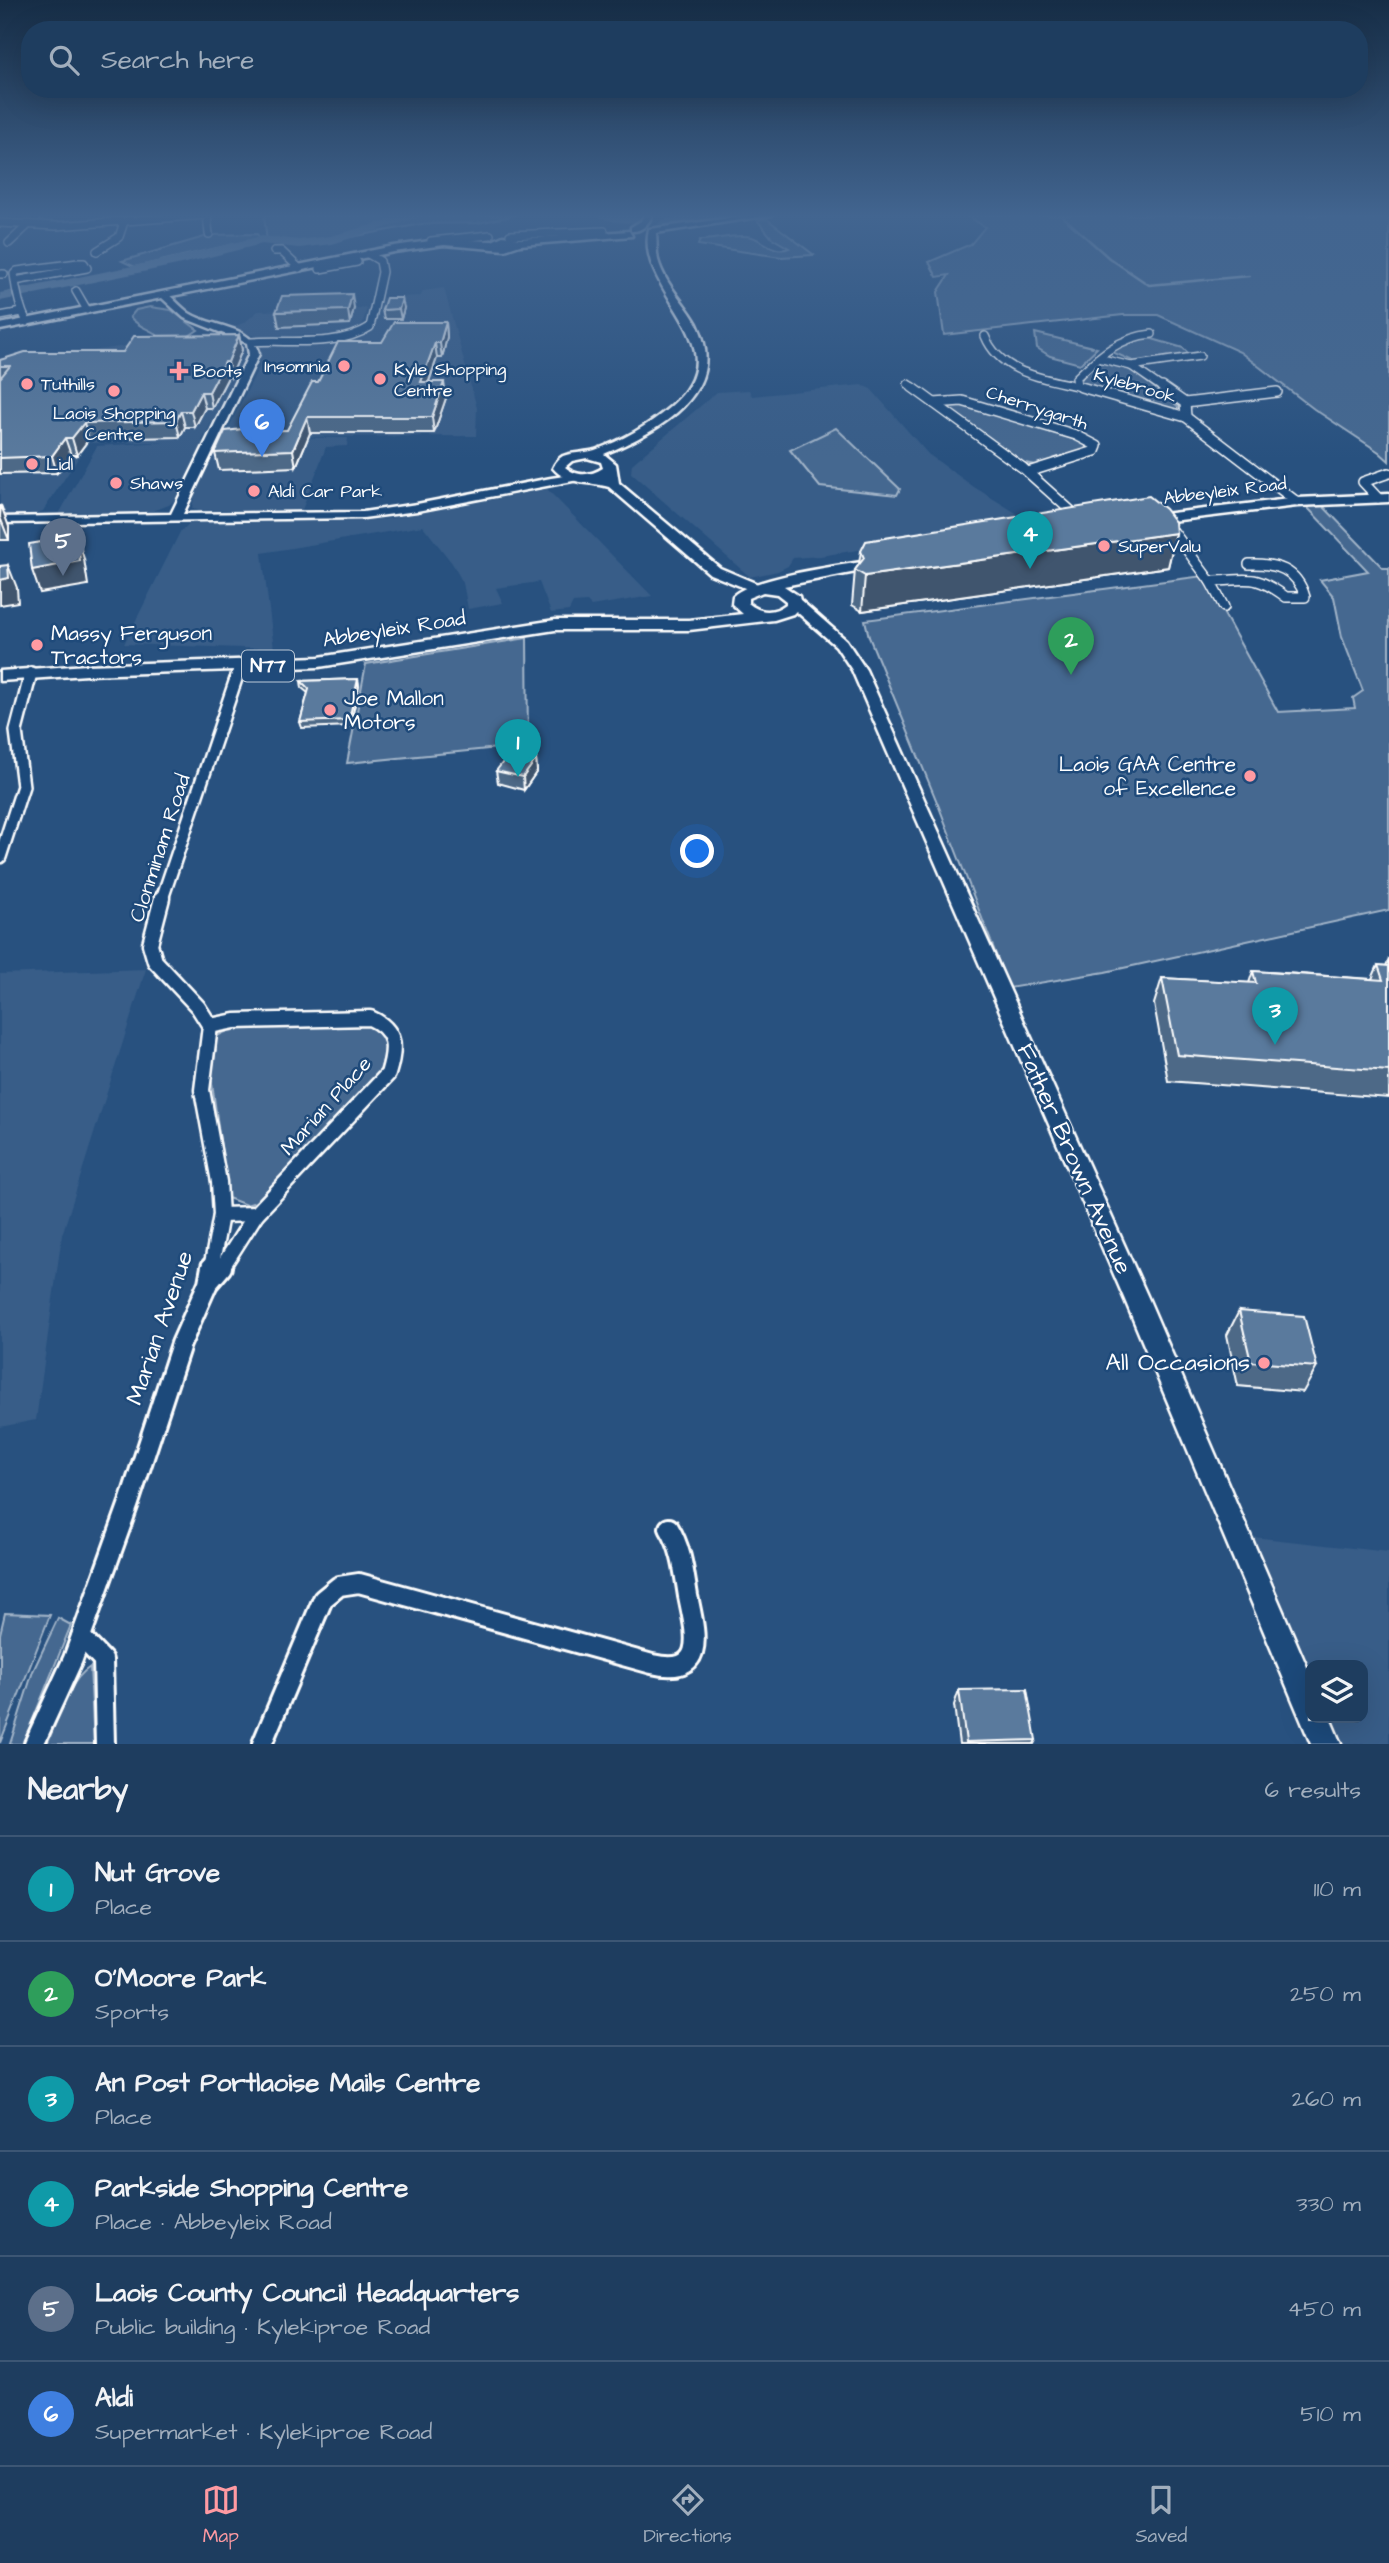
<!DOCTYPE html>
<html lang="en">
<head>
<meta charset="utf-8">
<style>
  :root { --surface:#1e3d5f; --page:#264465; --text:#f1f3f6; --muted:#a1aebd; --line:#3c5674; --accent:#ff9aa2 }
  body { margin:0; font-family:"Architects Daughter",sans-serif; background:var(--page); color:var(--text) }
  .controls { position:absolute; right:21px; bottom:21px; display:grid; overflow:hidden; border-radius:14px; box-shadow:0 7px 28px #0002 }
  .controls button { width:63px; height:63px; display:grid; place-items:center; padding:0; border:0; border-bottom:2px solid var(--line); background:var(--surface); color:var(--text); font:35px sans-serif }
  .you { position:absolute; left:698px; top:852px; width:24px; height:24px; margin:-18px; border:5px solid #fff; border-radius:50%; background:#1a73e8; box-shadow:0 0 0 10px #1a73e833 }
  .badge { display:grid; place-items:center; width:46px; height:46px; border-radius:50%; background:var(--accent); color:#fff; font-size:23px; font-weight:700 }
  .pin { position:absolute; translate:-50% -58px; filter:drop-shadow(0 2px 4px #0008) }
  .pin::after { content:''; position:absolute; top:37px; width:24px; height:21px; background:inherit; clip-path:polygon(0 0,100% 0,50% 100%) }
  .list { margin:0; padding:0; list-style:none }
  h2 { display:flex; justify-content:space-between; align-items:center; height:91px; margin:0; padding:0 28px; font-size:30px }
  h2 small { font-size:23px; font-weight:400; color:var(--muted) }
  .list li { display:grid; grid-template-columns:46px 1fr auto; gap:21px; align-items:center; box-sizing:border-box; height:105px; padding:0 28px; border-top:2px solid var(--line) }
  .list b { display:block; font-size:26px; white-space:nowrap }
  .list p { margin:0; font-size:23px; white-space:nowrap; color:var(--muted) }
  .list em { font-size:23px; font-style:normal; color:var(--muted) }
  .icon { flex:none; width:38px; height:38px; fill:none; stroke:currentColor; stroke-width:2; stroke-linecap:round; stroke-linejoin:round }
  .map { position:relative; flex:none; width:1389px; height:1744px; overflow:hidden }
  .search { position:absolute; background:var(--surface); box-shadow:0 7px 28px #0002; left:21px; right:21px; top:21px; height:77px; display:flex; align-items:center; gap:18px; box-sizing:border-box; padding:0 24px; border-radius:28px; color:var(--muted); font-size:26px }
  .sheet { height:721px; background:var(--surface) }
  nav { display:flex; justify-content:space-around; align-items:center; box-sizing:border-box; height:98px; border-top:2px solid var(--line); background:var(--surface); font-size:19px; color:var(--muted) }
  nav a { display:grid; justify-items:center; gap:4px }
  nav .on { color:var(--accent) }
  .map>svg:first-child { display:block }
</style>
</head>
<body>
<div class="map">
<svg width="1389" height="1744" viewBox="0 0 1389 1744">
  <rect width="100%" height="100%" fill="#28517f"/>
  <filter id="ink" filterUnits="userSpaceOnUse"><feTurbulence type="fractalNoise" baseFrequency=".0143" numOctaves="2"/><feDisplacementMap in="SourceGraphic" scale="14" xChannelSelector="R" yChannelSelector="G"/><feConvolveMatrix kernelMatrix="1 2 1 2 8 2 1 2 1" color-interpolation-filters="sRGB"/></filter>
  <g filter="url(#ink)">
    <g fill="#375d88">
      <polygon points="444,288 477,408 476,436 241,437 348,438 347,446 326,447 302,510 199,511 192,508 194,496 259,367 260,343 351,337 367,333 375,326 382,298 421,296 423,291"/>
      <polygon points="367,308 361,330 347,334 258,337 228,328 244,323 258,311"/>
      <polygon points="218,332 230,334 246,345 244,360 202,441 206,443 175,500 169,505 150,512 59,514 97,446 165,442 0,444 0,365"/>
      <polygon points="861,385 871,389 928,454 974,487 1031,522 821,556 793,558 788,566 778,571 750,577 631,473 632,464 717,392 749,390 752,396"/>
      <polygon points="87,445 43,511 28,516 0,517 0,446"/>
      <polygon points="547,489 652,596 591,606 587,602 573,603 569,611 551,613 539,582 496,588 503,603 468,609 463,583 452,563 423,526 262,553 274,649 124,644 181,530 186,528 189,523 386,519"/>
      <polygon points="146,969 62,1235 36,1420 0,1427 0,974"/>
      <polygon points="1253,1537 1389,1552 1389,1744 1341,1744 1329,1718 1363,1718 1363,1665 1310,1665 1310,1673"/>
    </g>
    <g fill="#446890" stroke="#a2b4c8" stroke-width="2">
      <polygon points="264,215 517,215 478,223 422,224 318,243 295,245 267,242"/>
      <polygon points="966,215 1389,215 1389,461 1379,452 1314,409 1240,352 1158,315 1123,315 944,335 938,292 949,275 937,277 929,262 971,244 985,227"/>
      <path d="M767,219l47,36 -33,2 -83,-12 2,-5c15,0 38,-7 52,-3 13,4 23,17 37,11l-17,-10 -15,-18z"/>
      <polygon points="257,234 260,238 135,267 122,261 211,235"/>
      <path d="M150,307l21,3 27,20 -11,7 -26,2c-7,-10 -20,-9 -31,-22l6,-7z"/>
      <polygon points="1035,333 1097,348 1080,364 1050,356 1037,348"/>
      <polygon points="1149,338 1183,348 1190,355 1135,362 1110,351 1120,342"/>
      <polygon points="1099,360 1132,370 1180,408 1176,410 1084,386 1080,382 1085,373"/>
      <polygon points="947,403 960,403 1084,440 1092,447 1090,451 1040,466 1020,462 945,408"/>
      <polygon points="836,428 900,489 897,495 820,487 790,450"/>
      <polygon points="1306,506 1323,506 1383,568 1389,568 1389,910 1105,972 1009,988 939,807 869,637 865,620 1203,576 1278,712 1355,708 1353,698 1363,691 1342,637 1334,597 1320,580 1368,571"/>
      <polygon points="527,638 528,745 347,763 366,664"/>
      <polygon points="365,1023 384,1034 387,1046 379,1074 256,1202 246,1205 228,1198 211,1076 216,1049 215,1037 233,1028"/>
      <polygon points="5,1613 50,1615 0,1743 0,1634"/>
      <polygon points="58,1618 71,1625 23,1744 10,1744 33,1671"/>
      <path d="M90,1667l4,77h-47c11,-24 20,-62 43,-77z"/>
    </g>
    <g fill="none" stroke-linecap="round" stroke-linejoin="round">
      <polyline stroke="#aabbcd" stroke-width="2.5" points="1061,215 1109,258 1149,285 1249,276"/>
      <g fill="#718dab" fill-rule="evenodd">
        <polygon points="408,215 426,215 332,244 299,248 262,244 177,265 0,301 0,293 177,257 262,236 299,240 331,236"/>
        <path d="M596,215h36l12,4c-9,7 -39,3 -48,-4z"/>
        <path d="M713,215h23l-2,3c-17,4 -63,15 -76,5l6,-4z"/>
      </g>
      <g stroke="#fff" stroke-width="10">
        <g id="minor-far4">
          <polyline points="0,223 56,226 207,215 209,234"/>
          <polyline points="510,235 604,231"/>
          <polyline points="431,241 490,235"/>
          <polyline points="9,243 27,226"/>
          <polyline points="97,251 119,237 124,222"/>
          <polyline points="274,251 281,251 299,268"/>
          <polyline points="320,269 357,262"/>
          <polyline points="0,274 4,274"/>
          <path d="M15,281l72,-13 -3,-5h-6l-61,8 -3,3c2,17 5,33 13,48"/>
          <polyline points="76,291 87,310"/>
          <polyline points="0,316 22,312"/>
          <path d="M985,336c15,37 57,42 92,50"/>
          <path d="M251,342c36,-3 87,6 119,-15l12,-55 -2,-11 -12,-7"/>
          <polyline points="1098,358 1131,366 1164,389"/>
          <polyline points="1131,366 1200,356"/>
          <polyline points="908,384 915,389"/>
          <path d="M1087,389l-10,-3 -1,-8c23,-22 43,-41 76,-44"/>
        </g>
      </g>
      <g stroke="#fff" stroke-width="12">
        <g id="minor-far3">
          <polyline points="912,387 1023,468 1081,520"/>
          <polyline points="1081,387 1186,417 1297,502"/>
          <polyline points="1162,387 1185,403 1186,417"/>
          <polyline points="934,403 962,401 1076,435 1097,446 1095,451 1028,472"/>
          <polyline points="1185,403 1277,392"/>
          <polyline points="1378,498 1363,482 1389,473"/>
          <polyline points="1167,523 1210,581 1224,607"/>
          <path d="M1210,581c39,0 42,-9 76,16h19c-8,-28 -29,-34 -56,-33"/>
        </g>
      </g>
      <g stroke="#fff" stroke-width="16">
        <g id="minor-far2">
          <polyline points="0,857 23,786 16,731 31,673"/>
          <polyline points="162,899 240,667"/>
        </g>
      </g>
      <g stroke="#fff" stroke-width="19">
        <g id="minor-far1">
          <polyline points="162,898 150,944 155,961 198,1007 210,1026"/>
          <path d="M210,1026l25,-5 135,-3c27,12 26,30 18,56l-132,140 -35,55"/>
          <polyline points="210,1026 202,1090 219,1182 221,1215 211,1269"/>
          <polyline points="221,1215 256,1214"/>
        </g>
      </g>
      <g stroke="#fff" stroke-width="24">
        <g id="minor">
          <polyline points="210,1281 222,1267"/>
          <polyline points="81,1637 103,1660 105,1744"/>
          <polyline points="34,1744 73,1659 129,1503 181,1344 208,1283 211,1267"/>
          <path d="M262,1744l61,-145 16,-13 20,-3 293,81c57,13 43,-33 36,-68 -4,-24 -6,-47 -19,-68"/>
        </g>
      </g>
      <g stroke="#fff" stroke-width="5">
        <path id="tertiary" d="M162,294h6c7,6 14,14 21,19 23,15 62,11 70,41l-76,160 180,-2 54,-8 134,-26 27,-4 5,3 -5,3 -161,31 -54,7 -363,5v-6l171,-3 78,-160 -2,-11 -63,-25 -22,-20z"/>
      </g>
      <g stroke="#fff" stroke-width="5">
        <g id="secondary">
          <path d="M644,215h8c-3,9 -11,17 -21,16v-4l10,-6z"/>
          <path d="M753,215h19l-116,18c1,9 0,18 2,27 7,25 27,42 39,64 34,69 -40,108 -93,130l12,10 3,19 101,85 40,17v6l-5,1 -45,-18 -101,-87c-20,-6 -42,-2 -56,-19 3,-6 5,-9 10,-12 11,-4 22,-3 32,-6 26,-9 53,-24 75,-43 74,-63 -36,-113 -21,-178zM587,458l14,4 2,6c-13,8 -26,9 -38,-1l7,-6z"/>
          <polygon points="629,231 632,236 520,245 505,250 444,245 394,252 0,330 0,324 394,246 444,239 492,241 503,236 519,239"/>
          <polygon points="794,598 799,599 846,640 866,670 1149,1300 1310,1674 1310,1718 1330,1718 1341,1744 1311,1744 1125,1300 852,670 836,646 789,605 787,602"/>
        </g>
      </g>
      <g stroke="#fff" stroke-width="5">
        <g id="primary">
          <polygon points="1389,494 1389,502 1297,506 1146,524 1139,520 1146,516 1297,498"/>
          <path d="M882,559l7,4 -2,3 -103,20 15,10 2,10 -8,8 -19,6 -85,10h-134l-236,37 -232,8 -87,6v-10l87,-6 232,-8 236,-37h134l54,-6 -11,-10 1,-8c20,-20 118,-32 149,-37zM763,592l14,2 9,7v3c-13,10 -26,9 -38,-1v-5z"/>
        </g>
      </g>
      <use href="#minor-far4" stroke="#1f4a7a" stroke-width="7"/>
      <use href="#minor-far3" stroke="#1f4a7a" stroke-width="9"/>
      <use href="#minor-far2" stroke="#1f4a7a" stroke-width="11"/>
      <use href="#minor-far1" stroke="#1f4a7a" stroke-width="14"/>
      <use href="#minor" stroke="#1f4a7a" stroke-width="18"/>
      <use href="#tertiary" fill="#1f4a7a" fill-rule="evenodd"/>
      <use href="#secondary" fill="#1f4a7a" fill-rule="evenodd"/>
      <use href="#primary" fill="#1f4a7a" fill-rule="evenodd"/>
    </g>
    <g fill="#4d6987" stroke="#fff" stroke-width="2">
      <polygon points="354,308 350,324 279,327 276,312"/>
      <polygon points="404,308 401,319 384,319 382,310"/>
      <polygon points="446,322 447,337 442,358 437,358 429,382 446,398 434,433 310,433 296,467 219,470 215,453 261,431 287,430 318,382 382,342"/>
      <polygon points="239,335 242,350 231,377 228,377 212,408 205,408 195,427 185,427 180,437 89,439 77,455 71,455 57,473 0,474 0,360 123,352"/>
      <polygon points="0,505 9,527 9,540 0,540"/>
      <polygon points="1176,533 1168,567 862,611 852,605 855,570 859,564 861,551"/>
      <polygon points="358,679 359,686 350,726 302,728 300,722 308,693 302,688 301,681"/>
      <polygon points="536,759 537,771 524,790 498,783 496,771"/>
      <polygon points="1389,958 1389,1098 1168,1081 1154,1004 1162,978 1249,983 1253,971 1372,979 1378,965 1386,966"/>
      <polygon points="1239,1311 1317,1367 1303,1392 1238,1386 1227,1335"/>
      <polygon points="959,1690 1036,1740 1034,1744 959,1744 954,1705"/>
    </g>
    <g fill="#3f556e" stroke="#fff" stroke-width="2">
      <polygon points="352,294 354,308 350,324 348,310"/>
      <polygon points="402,298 404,308 401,319 399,309"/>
      <polygon points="446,322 447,337 442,358 440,343"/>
      <polygon points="239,335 242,350 231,377 228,362"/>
      <polygon points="435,343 437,358 423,398 421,382"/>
      <polygon points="225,362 228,377 212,408 209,392"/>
      <polygon points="444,382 446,398 434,433 432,417"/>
      <polygon points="201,392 205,408 195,427 191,411"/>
      <polygon points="181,411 185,427 180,437 176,421"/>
      <polygon points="307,417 310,433 296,467 293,450"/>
      <polygon points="84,423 89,439 77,455 72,438"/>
      <polygon points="65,438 71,455 57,473 52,456"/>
      <polygon points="1,505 9,527 9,540 0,517"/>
      <polygon points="1176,533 1168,567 862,611 865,576"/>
      <polygon points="77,536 84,559 88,585 40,593 32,570"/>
      <polygon points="8,565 17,588 18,602 0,605 0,580"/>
      <polygon points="358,679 359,686 350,726 349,720"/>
      <polygon points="536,759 537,771 524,790 523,777"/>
    </g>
    <g fill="#5a7a9d" stroke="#fff" stroke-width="2">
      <polygon points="352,294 348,310 276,312 282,296"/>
      <polygon points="386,298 402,298 399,309 382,310"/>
      <polygon points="394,322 446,322 440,343 435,343 421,382 444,382 432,417 307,417 293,450 215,453 225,431 261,427 259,431 287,430 312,382 318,382 338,342 382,342"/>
      <polygon points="239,335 228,362 225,362 209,392 201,392 191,411 181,411 176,421 84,423 72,438 65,438 52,456 0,458 0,378 10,366 0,366 0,360 25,352 123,352 134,336"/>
      <polygon points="1149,496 1165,509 1175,522 1176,533 865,576 855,570 864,558 861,551 866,541"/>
      <polygon points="77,536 80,561 32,570 29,544"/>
      <polygon points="8,565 9,578 0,580 0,566"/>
      <polygon points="358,679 349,720 300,722 309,689 301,681"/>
      <polygon points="510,753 536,759 523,777 496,771"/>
      <polygon points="1378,965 1389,966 1389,1071 1177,1055 1162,978 1256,983 1253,971 1383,980"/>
      <polygon points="1239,1311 1304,1316 1317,1367 1251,1362"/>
      <polygon points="1027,1689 1036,1740 966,1742 959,1690"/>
    </g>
  </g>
  <linearGradient id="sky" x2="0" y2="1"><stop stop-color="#162d46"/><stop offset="0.47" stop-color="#426590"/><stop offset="1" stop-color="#426590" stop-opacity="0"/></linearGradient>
  <rect width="1389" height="459" fill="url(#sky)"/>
  <g fill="#ff9aa2" stroke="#1f4a7a" stroke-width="2.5">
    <circle cx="344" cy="366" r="7"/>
    <path d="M175.5 360.5h7v7h7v7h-7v7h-7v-7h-7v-7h7z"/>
    <circle cx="380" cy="379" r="7"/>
    <circle cx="27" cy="384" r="7"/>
    <circle cx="114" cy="391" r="7"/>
    <circle cx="32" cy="464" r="7"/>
    <circle cx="116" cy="483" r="7"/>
    <circle cx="254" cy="491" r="7"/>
    <circle cx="1104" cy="546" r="7"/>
    <circle cx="37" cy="645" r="7"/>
    <circle cx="330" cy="710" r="7"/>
    <circle cx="1250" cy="776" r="7"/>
    <circle cx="1264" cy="1363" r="7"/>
  </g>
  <g text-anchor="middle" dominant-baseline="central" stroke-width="5" stroke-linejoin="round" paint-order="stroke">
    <g font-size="18" fill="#fff" stroke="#1f4a7a" text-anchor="start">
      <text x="330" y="366" text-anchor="end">Insomnia</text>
      <text x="394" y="369">Kyle Shopping<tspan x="394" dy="21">Centre</tspan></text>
      <text x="193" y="371">Boots</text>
      <text x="41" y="384">Tuthills</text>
      <text x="114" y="413" text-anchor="middle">Laois Shopping<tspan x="114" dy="21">Centre</tspan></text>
      <text x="46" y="464">Lidl</text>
      <text x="130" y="483">Shaws</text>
      <text x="268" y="491">Aldi Car Park</text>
      <text x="1118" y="546">SuperValu</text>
    </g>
    <g font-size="18" fill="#fff" stroke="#1f4a7a">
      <text transform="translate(1135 386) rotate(16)">Kylebrook</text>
      <text transform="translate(1037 408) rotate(18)">Cherrygarth</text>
      <text transform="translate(1225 491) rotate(-7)">Abbeyleix Road</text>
    </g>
    <rect fill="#1f4a7a" stroke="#bcc9d7" stroke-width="2" x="242" y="650.5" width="52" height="31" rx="5"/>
    <g font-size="19" font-weight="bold" fill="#fff">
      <text x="268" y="666">N77</text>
    </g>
    <g font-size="21" fill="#fff" stroke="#1f4a7a">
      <text transform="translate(394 629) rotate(-9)">Abbeyleix Road</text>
      <text transform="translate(160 848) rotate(-72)">Clonminam Road</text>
      <text transform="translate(326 1106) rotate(-48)">Marian Place</text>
    </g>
    <g font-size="21" fill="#fff" stroke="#1f4a7a" text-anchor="start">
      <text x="51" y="633">Massy Ferguson<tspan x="51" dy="24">Tractors</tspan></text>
      <text x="344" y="698">Joe Mallon<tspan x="344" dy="24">Motors</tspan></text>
      <text x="1236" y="764" text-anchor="end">Laois GAA Centre<tspan x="1236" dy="24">of Excellence</tspan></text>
    </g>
    <g font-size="24" fill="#fff" stroke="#1f4a7a">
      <text transform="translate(1074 1159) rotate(66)">Father Brown Avenue</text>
      <text transform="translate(160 1328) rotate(-71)">Marian Avenue</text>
    </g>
    <g font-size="24" fill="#fff" stroke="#1f4a7a" text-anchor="end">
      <text x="1250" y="1363">All Occasions</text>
    </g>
  </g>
</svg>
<div class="controls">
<button><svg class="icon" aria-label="layers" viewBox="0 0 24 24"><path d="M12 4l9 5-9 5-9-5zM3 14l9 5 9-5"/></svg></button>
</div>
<div class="you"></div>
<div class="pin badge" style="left:518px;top:777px;background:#0f9aa8">1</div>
<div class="pin badge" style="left:1071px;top:675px;background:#2e9e5b">2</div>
<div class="pin badge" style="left:1275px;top:1045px;background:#0f9aa8">3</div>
<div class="pin badge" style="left:1030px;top:569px;background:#0f9aa8">4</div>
<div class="pin badge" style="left:63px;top:576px;background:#5c6f8a">5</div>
<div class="pin badge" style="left:262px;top:457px;background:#3f7fe0">6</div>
<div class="search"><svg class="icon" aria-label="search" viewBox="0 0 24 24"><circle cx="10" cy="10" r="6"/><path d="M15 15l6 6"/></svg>Search here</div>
</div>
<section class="sheet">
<h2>Nearby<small>6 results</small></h2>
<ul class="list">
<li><span class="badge" style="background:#0f9aa8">1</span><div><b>Nut Grove</b><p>Place</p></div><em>110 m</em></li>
<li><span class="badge" style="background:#2e9e5b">2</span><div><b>O'Moore Park</b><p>Sports</p></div><em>250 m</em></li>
<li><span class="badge" style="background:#0f9aa8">3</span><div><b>An Post Portlaoise Mails Centre</b><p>Place</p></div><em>260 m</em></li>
<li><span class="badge" style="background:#0f9aa8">4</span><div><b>Parkside Shopping Centre</b><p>Place · Abbeyleix Road</p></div><em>330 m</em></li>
<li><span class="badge" style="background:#5c6f8a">5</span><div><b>Laois County Council Headquarters</b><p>Public building · Kylekiproe Road</p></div><em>450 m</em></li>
<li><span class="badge" style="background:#3f7fe0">6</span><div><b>Aldi</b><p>Supermarket · Kylekiproe Road</p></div><em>510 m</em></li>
</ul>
</section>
<nav>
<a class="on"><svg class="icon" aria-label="map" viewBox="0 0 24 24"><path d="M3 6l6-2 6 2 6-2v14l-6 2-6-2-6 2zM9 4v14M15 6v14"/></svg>Map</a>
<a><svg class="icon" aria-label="directions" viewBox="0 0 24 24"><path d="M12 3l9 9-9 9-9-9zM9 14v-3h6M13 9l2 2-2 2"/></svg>Directions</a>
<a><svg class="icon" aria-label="saved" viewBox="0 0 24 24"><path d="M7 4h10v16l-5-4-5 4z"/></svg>Saved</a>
</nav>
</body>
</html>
